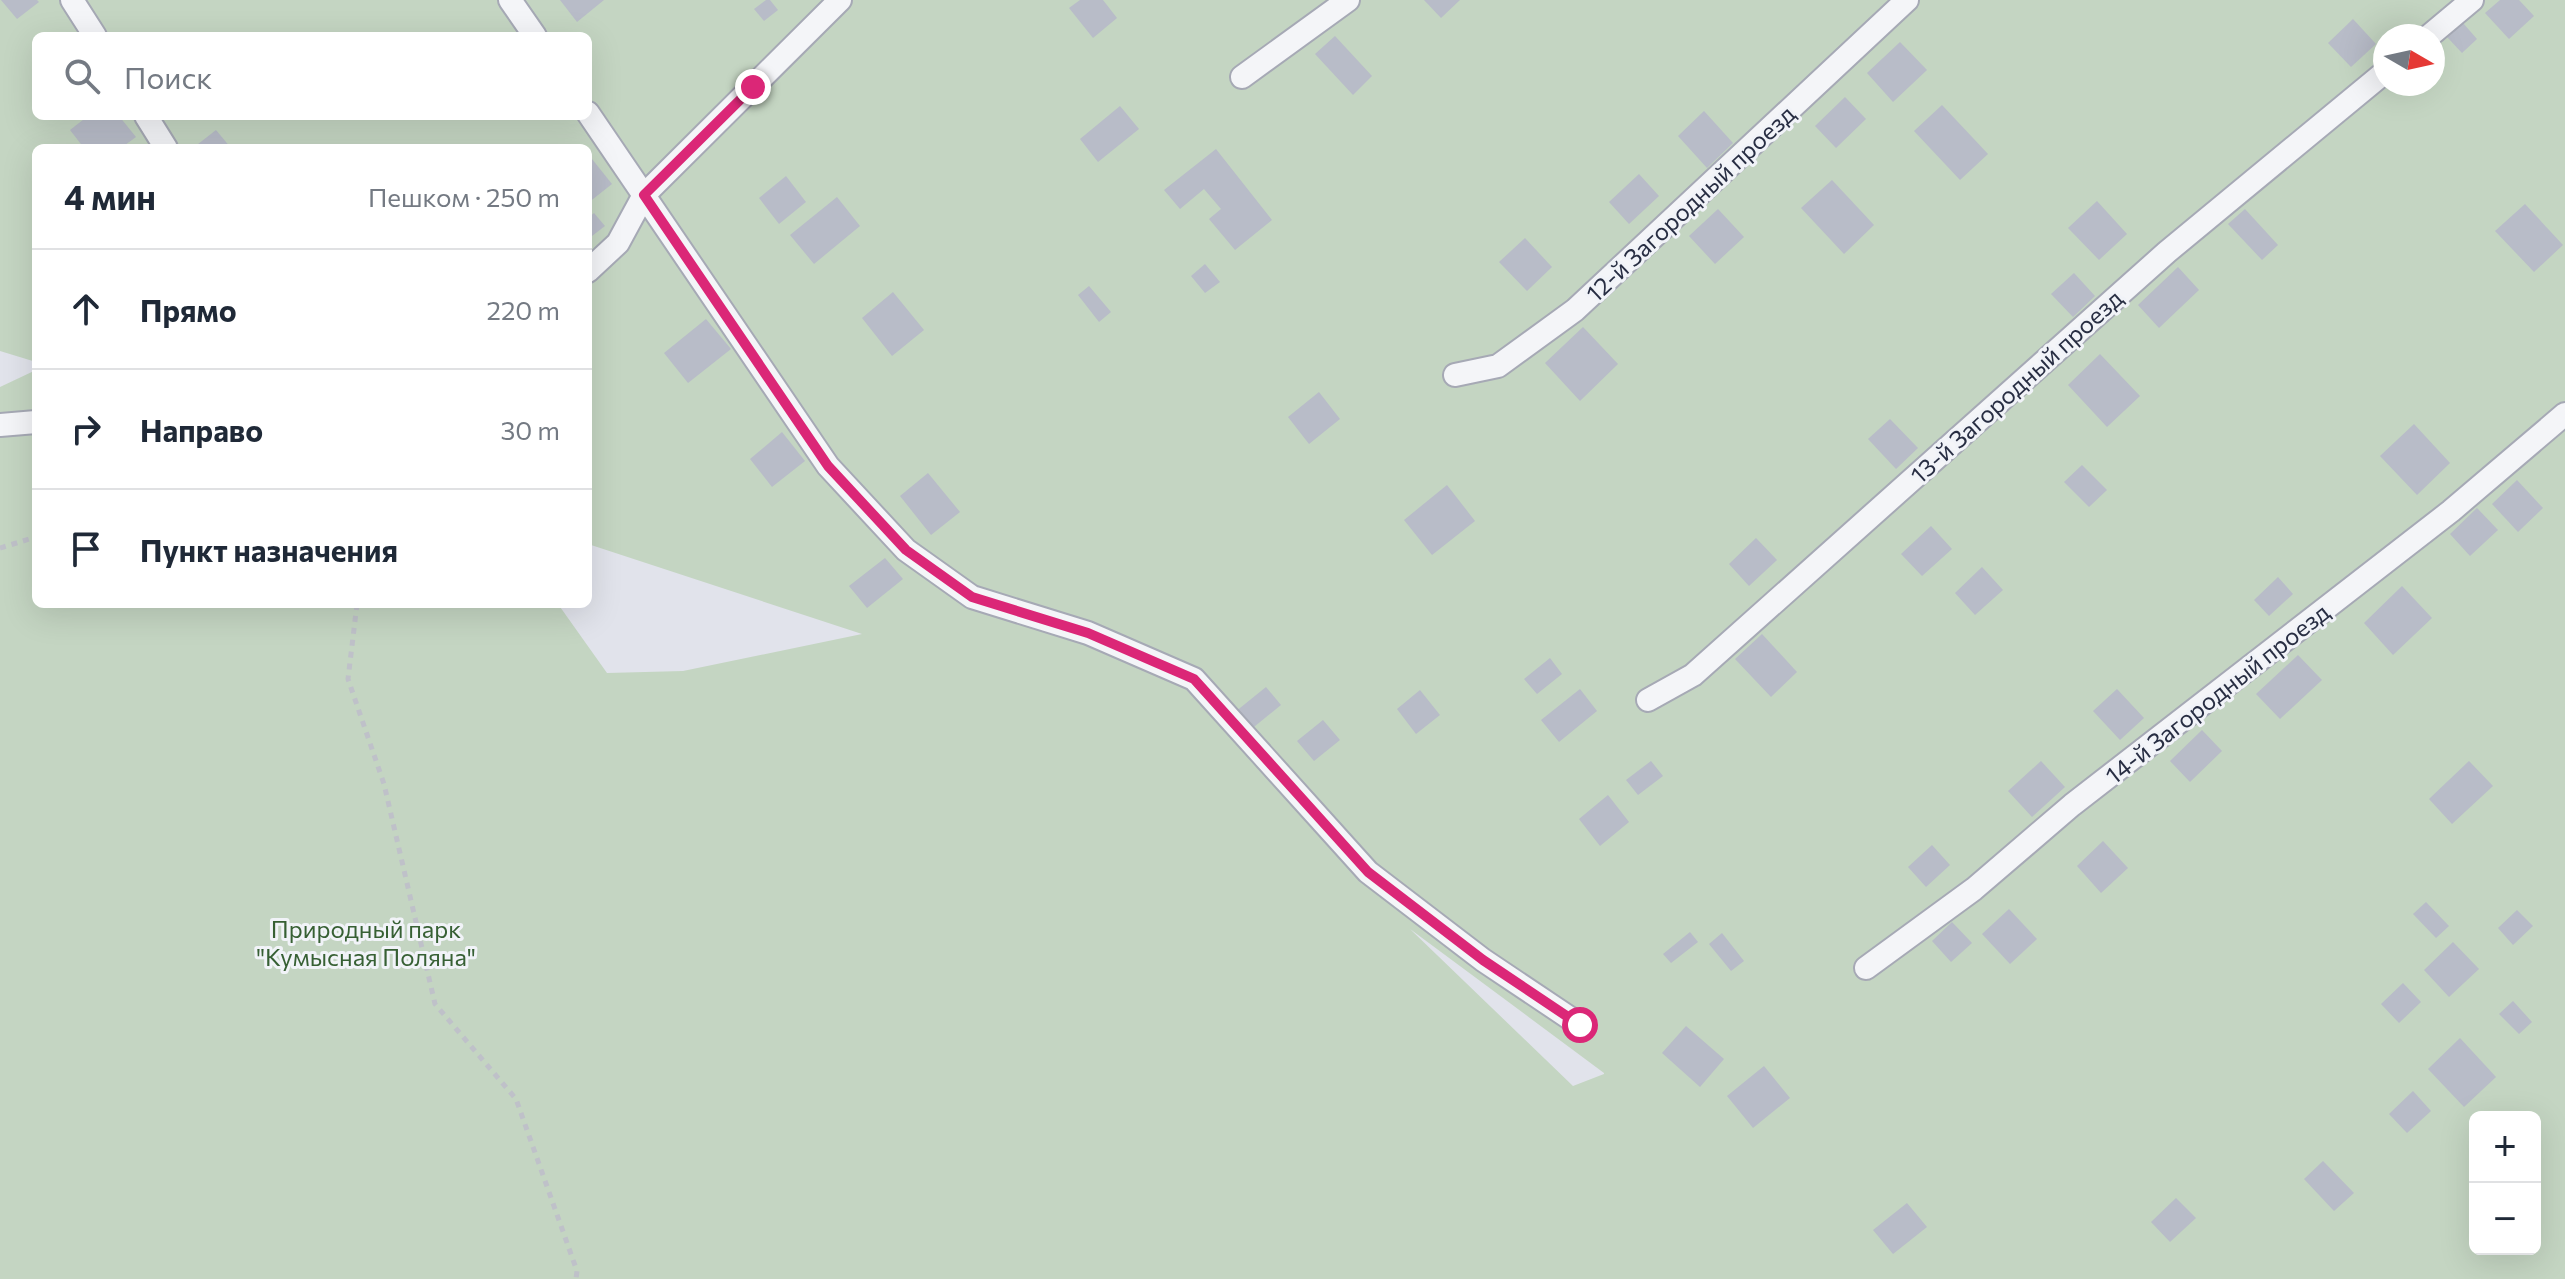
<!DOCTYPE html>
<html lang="ru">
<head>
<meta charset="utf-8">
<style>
  :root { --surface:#fff; --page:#f2f2f3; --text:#1f2937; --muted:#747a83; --line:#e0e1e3 }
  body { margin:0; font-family:Commissioner,sans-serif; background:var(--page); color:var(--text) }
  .controls { position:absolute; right:24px; bottom:24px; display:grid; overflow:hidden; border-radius:12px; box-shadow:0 8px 32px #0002 }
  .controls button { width:72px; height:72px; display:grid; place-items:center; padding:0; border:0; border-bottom:2px solid var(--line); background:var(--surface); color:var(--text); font:40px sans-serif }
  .compass { position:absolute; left:2373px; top:24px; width:72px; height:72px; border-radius:50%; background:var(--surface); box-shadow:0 8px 32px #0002; rotate:99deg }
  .stop { position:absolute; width:24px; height:24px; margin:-18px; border:6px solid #db2777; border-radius:50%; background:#fff }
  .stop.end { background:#db2777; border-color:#fff; box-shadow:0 2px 8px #0008 }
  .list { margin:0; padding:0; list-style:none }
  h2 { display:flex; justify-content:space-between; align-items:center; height:104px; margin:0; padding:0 32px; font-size:34px }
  h2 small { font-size:26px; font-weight:400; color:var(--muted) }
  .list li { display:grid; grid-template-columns:52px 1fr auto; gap:24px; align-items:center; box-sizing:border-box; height:120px; padding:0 32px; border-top:2px solid var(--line) }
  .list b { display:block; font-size:30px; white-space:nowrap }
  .list em { font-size:26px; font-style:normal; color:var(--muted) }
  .icon { flex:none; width:44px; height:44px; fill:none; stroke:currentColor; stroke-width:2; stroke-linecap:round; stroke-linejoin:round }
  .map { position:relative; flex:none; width:2565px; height:1279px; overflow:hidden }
  .search { position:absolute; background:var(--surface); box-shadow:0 8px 32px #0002; left:32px; top:32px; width:560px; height:88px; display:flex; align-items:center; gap:20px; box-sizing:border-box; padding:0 28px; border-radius:12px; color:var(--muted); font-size:30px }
  .panel { position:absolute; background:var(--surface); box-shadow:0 8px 32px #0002; left:32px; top:144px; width:560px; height:464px; border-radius:12px }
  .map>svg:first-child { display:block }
</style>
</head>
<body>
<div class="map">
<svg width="2565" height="1279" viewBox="0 0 2565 1279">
  <rect width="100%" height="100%" fill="#e1e3eb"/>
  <path fill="#c4d5c2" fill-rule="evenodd" d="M0,0h2565v1279h-2565v-892l36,-17v234h522l49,69 76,-2 179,-37 -274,-90v-396h-552v214l-36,-11zM36,36h552v80h-552zM2385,36h48v48h-48zM1410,929l194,144v1l-31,12zM2475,1117h60v132h-60z"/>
  <g fill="#b8bcc8">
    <polygon points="1,0 37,0 39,2 17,19"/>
    <polygon points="560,0 604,0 577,22"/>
    <polygon points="766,0 770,0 778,10 764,21 754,9"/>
    <polygon points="1080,0 1103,0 1117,18 1093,38 1069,8"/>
    <polygon points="1424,0 1460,0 1441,18"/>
    <polygon points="2500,0 2519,0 2534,16 2509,39 2485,13"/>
    <polygon points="2353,19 2376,44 2351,67 2328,43"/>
    <polygon points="2463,23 2477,39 2462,53 2447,37"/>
    <polygon points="1335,36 1372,76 1353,95 1315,54"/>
    <polygon points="1900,42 1927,70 1893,102 1867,73"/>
    <polygon points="1845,97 1866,119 1836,148 1815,126"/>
    <polygon points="1942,105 1988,154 1960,180 1914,131"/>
    <polygon points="1120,106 1139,129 1098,162 1080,139"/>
    <polygon points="1704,111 1733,143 1707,168 1678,136"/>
    <polygon points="88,116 119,116 136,137 121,148 84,148 70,130"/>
    <polygon points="216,130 231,148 193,148"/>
    <polygon points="1216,149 1272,220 1235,250 1209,219 1221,209 1204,189 1180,209 1164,190"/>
    <polygon points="588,154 612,184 588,203"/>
    <polygon points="1639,174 1659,196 1629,224 1609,202"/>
    <polygon points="786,176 806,202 779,224 759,198"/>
    <polygon points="1832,180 1874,225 1844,254 1801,208"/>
    <polygon points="837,197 860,226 814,264 790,235"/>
    <polygon points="2097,201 2127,234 2099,260 2068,228"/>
    <polygon points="2525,204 2563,245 2534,272 2495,231"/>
    <polygon points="1718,209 1744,237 1715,264 1689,236"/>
    <polygon points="2245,209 2278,245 2262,260 2228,224"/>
    <polygon points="594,213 605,226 592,236 588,232 588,218"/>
    <polygon points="1525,238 1552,267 1527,291 1499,262"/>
    <polygon points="1205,264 1220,282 1205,293 1191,276"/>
    <polygon points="2178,267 2199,290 2159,328 2138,305"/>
    <polygon points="2074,273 2095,296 2073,317 2051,294"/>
    <polygon points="1089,286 1111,312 1099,322 1078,295"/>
    <polygon points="893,292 924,330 892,356 862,318"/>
    <polygon points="706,319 731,349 688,383 664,353"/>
    <polygon points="1583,327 1618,364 1580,401 1545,363"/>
    <polygon points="2100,354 2140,396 2107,427 2068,385"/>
    <polygon points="1319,392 1340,419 1309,444 1288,417"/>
    <polygon points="1890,419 1918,448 1896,469 1868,439"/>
    <polygon points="2414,424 2450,463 2417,495 2380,456"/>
    <polygon points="782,432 805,461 772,487 750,459"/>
    <polygon points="2082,465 2107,490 2089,507 2064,482"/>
    <polygon points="928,473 960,512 931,535 900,496"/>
    <polygon points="2517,480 2543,508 2518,532 2492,504"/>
    <polygon points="1447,485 1475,521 1432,555 1404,520"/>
    <polygon points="2477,508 2498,530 2470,556 2450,534"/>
    <polygon points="1931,526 1952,549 1922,576 1901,554"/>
    <polygon points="1756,538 1777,560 1749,586 1729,564"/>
    <polygon points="885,558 903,579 867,608 849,586"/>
    <polygon points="1982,567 2003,590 1975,615 1955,593"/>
    <polygon points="2278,577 2293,594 2269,616 2254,600"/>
    <polygon points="2402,586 2432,618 2393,655 2364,623"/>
    <polygon points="1762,634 1797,672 1771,697 1735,659"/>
    <polygon points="2298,655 2322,680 2280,719 2256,694"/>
    <polygon points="1550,658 1562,674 1537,694 1524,679"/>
    <polygon points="1266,687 1281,705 1249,731 1235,712"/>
    <polygon points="1580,689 1597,711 1559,742 1541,720"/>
    <polygon points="2117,689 2144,718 2120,740 2093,711"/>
    <polygon points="1420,690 1440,715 1416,734 1397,709"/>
    <polygon points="1323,720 1340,740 1314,761 1297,741"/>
    <polygon points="2202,730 2222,751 2190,782 2170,761"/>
    <polygon points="1651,761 1663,776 1638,795 1626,780"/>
    <polygon points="2041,761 2065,787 2032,817 2008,791"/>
    <polygon points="2469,761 2493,786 2452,824 2429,799"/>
    <polygon points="1608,795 1629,822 1600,846 1579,819"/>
    <polygon points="2103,841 2128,868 2101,893 2077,866"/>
    <polygon points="1932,845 1950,865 1926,887 1908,867"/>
    <polygon points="2426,902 2449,926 2436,938 2413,914"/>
    <polygon points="2009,909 2037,939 2010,964 1982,934"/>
    <polygon points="2517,910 2533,926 2513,945 2498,928"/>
    <polygon points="1952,922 1972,943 1951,962 1932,941"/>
    <polygon points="1690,932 1698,942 1671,963 1663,954"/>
    <polygon points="1722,933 1744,961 1731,971 1709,944"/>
    <polygon points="2453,942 2479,969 2449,997 2424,970"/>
    <polygon points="2403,983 2421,1002 2399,1023 2381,1004"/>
    <polygon points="2513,1001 2532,1022 2519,1034 2499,1014"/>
    <polygon points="1686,1026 1724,1059 1700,1087 1662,1053"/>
    <polygon points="2460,1038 2496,1077 2464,1107 2428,1069"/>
    <polygon points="1764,1066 1790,1098 1753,1128 1727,1096"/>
    <polygon points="2413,1091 2431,1111 2407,1133 2389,1114"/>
    <polygon points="2323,1161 2354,1193 2334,1211 2304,1179"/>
    <polygon points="2176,1198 2196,1218 2170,1242 2151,1222"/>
    <polygon points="1907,1203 1927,1227 1893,1254 1873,1230"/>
  </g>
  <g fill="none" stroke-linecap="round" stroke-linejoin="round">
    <g stroke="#a6a9b5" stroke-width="26">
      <g id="service">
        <polyline points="72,0 95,36"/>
        <polyline points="510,0 535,36"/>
        <polyline points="2429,36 2472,0"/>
        <polyline points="1242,77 1348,0"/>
        <polyline points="588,113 828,466 906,550 972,597 1088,633 1194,679 1368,872 1483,960 1580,1025"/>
        <polyline points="146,116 166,148"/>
        <polyline points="588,271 618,243 644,195 840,0"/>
        <polyline points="1455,375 1498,366 1575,310 1907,0"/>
        <polyline points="0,425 36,422"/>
        <polyline points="1648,700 1693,675 2167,252 2385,72"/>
        <polyline points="1866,968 1974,889 2072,805 2451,511 2565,414"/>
      </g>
    </g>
    <g stroke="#bfc1c9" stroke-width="5" stroke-dasharray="6 6" stroke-linecap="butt">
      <polyline points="0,548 36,537"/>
      <polyline points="357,604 348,679 384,784 435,1004 516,1099 577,1271 576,1279"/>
    </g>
    <use href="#service" stroke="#f4f5f8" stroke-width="22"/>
  </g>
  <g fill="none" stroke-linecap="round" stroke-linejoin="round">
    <polyline stroke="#db2777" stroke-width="10" points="753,87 644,195 828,466 906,550 972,597 1088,633 1194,679 1368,872 1483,960 1580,1025"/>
  </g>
  <g text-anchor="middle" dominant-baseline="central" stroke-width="6" stroke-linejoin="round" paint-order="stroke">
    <g font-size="24" fill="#282e43" stroke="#f1f3f8">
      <text transform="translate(1690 203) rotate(-43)">12-й Загородный проезд</text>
      <text transform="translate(2016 386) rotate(-42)">13-й Загородный проезд</text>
      <text transform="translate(2217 693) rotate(-38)">14-й Загородный проезд</text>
    </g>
    <g font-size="24" fill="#376034" stroke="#f1f3f8">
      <text x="366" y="928">Природный парк<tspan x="366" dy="28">"Кумысная Поляна"</tspan></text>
    </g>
  </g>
</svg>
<div class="controls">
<button>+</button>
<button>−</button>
</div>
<svg class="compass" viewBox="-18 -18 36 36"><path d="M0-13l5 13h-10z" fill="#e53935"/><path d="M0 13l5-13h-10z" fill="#747a83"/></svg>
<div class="stop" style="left:1580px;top:1025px"></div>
<div class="stop end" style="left:753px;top:87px"></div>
<div class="search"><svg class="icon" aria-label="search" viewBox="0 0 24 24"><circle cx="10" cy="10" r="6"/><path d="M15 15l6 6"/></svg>Поиск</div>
<section class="panel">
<h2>4 мин<small>Пешком · 250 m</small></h2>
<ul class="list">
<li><svg class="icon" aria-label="ahead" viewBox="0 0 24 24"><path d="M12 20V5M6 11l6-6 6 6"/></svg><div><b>Прямо</b></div><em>220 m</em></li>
<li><svg class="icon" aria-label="right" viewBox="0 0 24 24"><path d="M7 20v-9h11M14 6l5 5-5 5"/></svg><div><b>Направо</b></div><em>30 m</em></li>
<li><svg class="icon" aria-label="arrive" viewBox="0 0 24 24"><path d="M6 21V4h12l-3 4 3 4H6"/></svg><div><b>Пункт назначения</b></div></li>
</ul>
</section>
</div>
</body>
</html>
